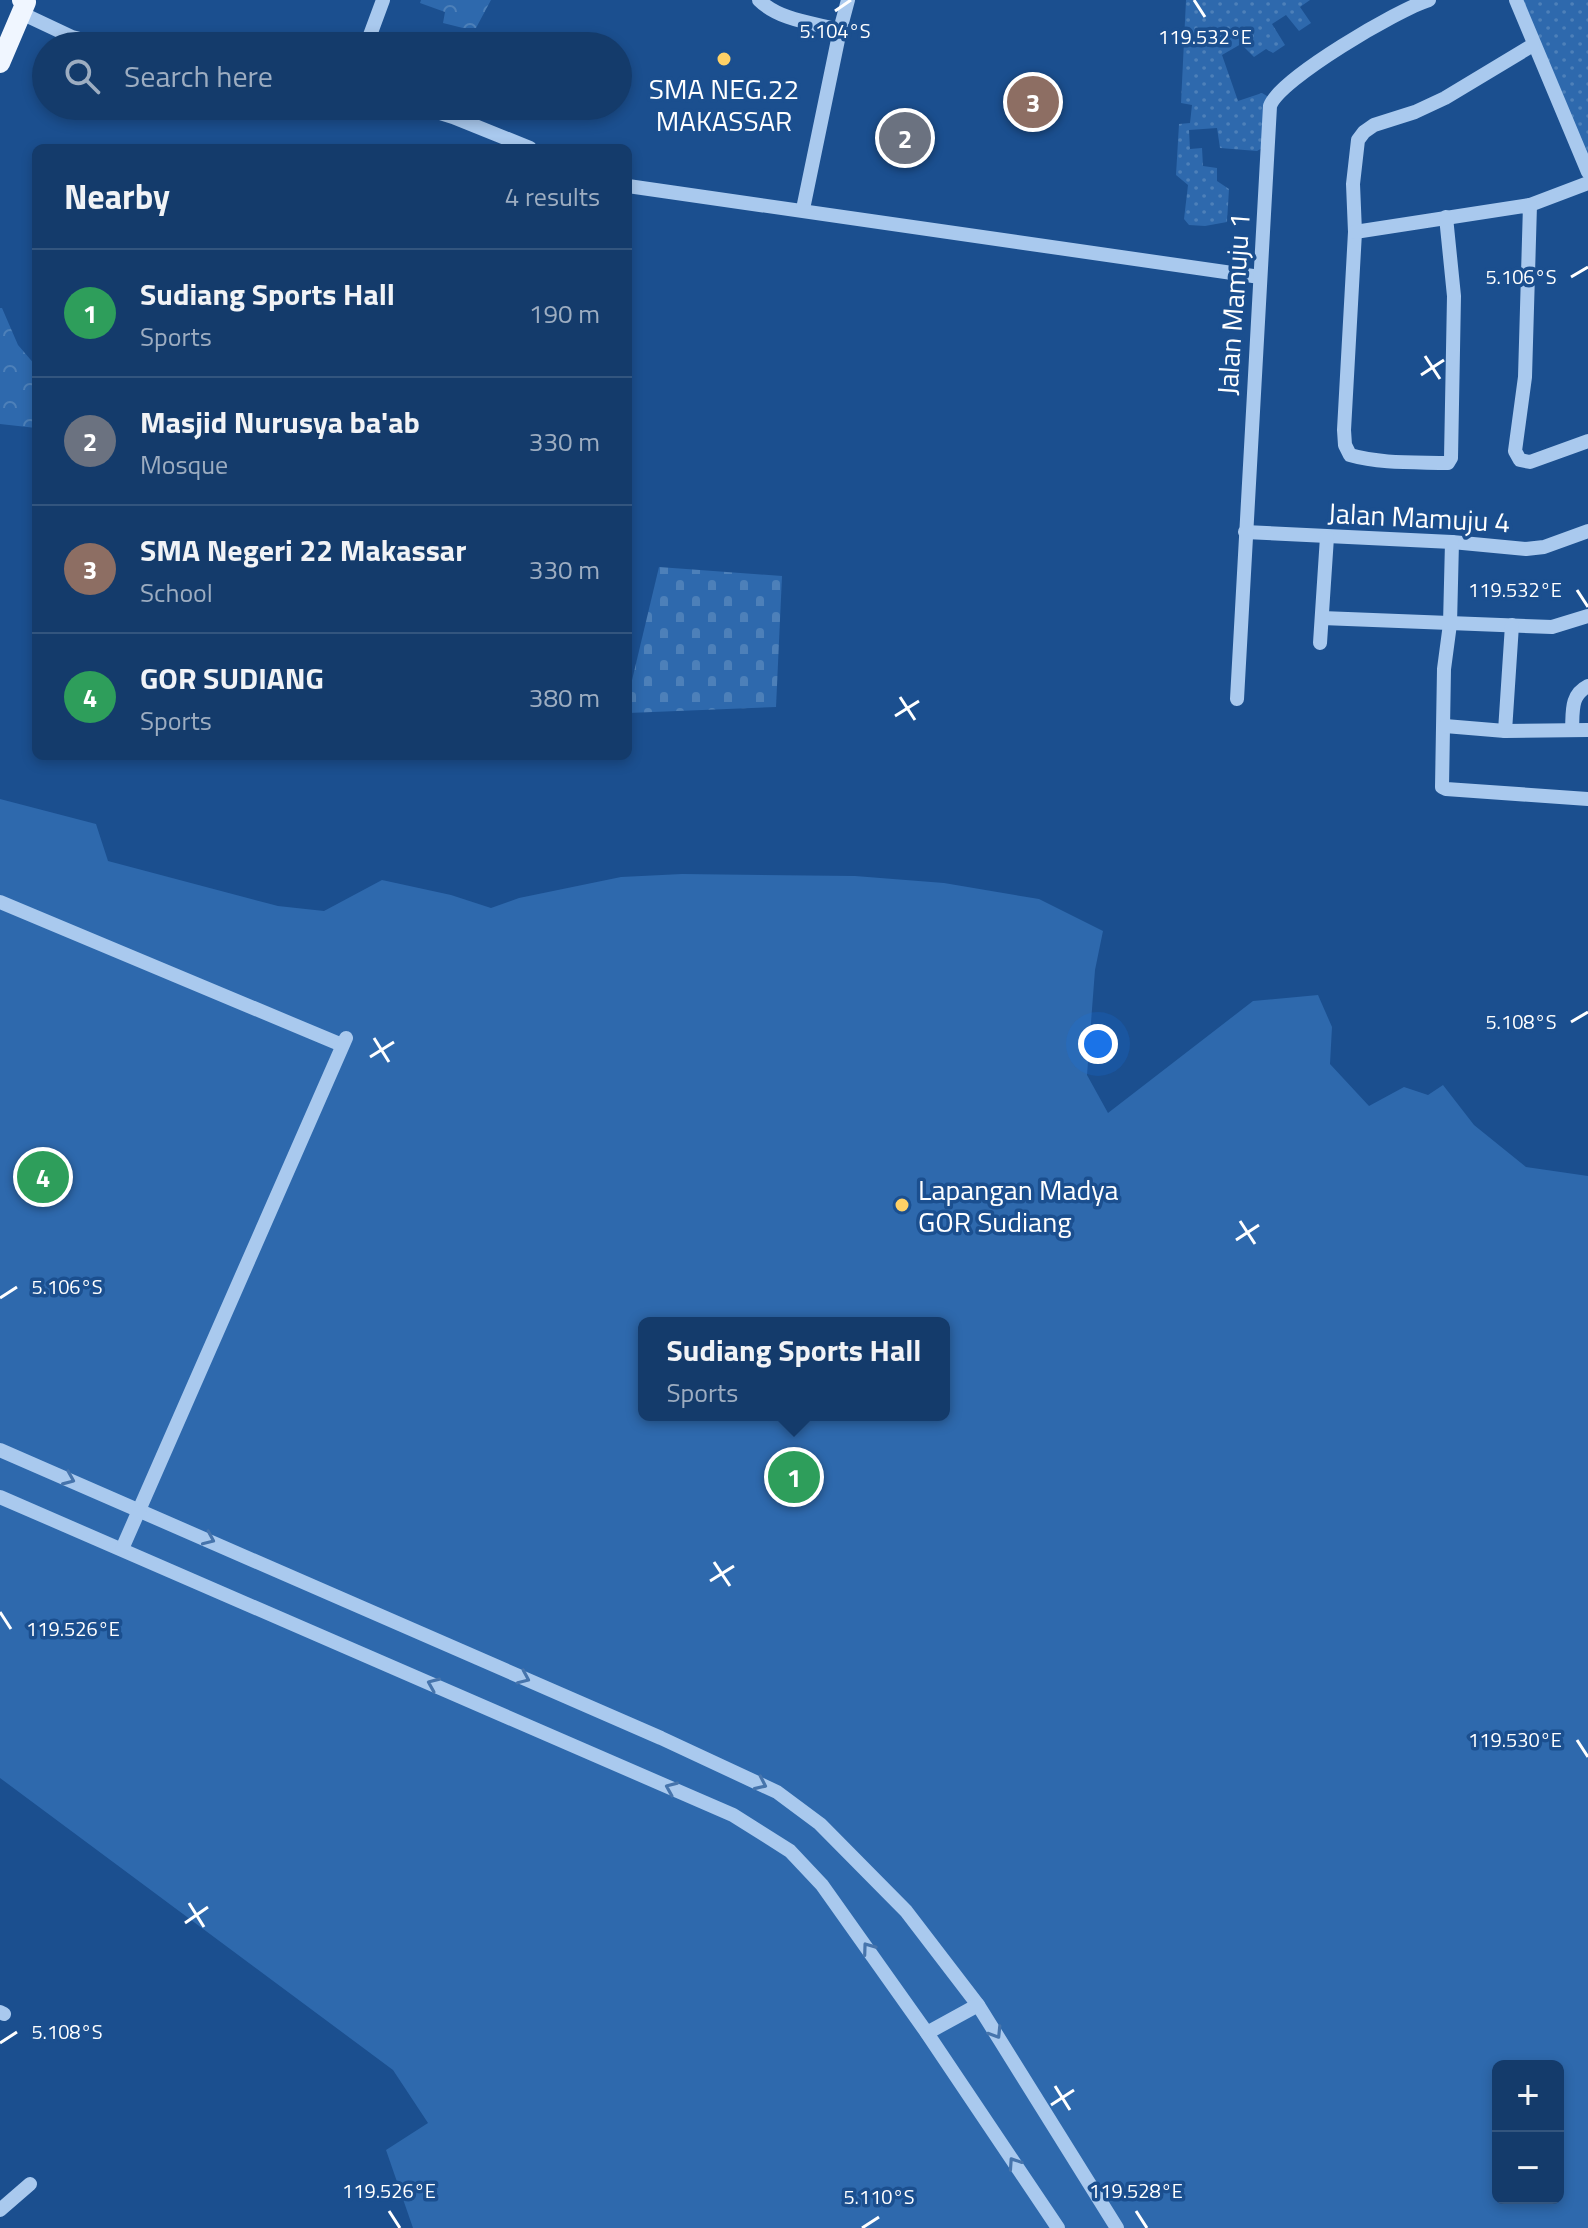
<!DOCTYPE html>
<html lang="en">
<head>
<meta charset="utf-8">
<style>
  :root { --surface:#143b6b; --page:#214673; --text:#f1f3f6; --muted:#9dadc1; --line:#33557e; --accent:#ffd166 }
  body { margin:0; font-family:"Titillium Web",sans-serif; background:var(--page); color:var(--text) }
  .controls { position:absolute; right:24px; bottom:24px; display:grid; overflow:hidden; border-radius:12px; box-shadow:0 4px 12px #0003 }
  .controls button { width:72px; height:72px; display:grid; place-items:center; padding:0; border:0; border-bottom:2px solid var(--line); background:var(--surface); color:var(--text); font:40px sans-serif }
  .you { position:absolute; left:1098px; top:1044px; width:28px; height:28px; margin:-20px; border:6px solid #fff; border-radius:50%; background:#1a73e8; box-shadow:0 0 0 12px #1a73e833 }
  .badge { display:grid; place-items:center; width:52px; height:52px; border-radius:50%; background:var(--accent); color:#fff; font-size:26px; font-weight:700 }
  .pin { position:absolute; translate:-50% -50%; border:4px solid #fff; box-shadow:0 2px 8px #0006 }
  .popup { position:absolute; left:638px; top:1317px; width:312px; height:104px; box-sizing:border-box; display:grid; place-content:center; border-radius:12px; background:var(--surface); filter:drop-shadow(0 2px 6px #0005); font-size:26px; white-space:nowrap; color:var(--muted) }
  .popup b { font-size:30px; color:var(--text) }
  .popup::after { content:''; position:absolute; left:50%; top:100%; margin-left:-16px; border:16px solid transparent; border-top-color:var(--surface) }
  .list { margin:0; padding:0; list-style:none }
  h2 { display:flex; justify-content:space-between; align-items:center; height:104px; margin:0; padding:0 32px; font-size:34px }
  h2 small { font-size:26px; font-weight:400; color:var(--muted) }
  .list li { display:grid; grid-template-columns:52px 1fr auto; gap:24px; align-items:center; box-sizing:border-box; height:128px; padding:0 32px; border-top:2px solid var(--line) }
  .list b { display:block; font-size:30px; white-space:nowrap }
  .list p { margin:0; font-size:26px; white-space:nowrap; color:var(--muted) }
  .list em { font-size:26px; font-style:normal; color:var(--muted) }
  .icon { flex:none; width:44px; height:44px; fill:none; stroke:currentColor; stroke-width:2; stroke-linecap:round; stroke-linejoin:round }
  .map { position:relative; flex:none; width:1588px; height:2228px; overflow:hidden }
  .search { position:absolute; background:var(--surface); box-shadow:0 4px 12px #0003; left:32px; top:32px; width:600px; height:88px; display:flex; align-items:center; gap:20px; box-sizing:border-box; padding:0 28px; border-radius:44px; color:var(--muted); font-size:30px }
  .panel { position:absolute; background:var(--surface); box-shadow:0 4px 12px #0003; left:32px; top:144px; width:600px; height:616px; border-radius:12px }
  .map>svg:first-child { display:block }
</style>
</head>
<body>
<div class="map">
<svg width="1588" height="2228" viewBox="0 0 1588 2228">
  <defs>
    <pattern id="grass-dots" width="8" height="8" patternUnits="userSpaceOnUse" patternTransform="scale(2)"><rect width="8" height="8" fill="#2e69ad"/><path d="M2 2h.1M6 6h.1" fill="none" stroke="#4d80b9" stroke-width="1.8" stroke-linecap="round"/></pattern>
    <pattern id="forest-crowns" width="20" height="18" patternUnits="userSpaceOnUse" patternTransform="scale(2)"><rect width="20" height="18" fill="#2e69ad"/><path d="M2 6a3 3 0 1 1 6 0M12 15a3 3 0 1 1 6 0" fill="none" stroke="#4d80b9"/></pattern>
    <pattern id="cemetery-stones" width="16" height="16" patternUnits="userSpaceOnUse" patternTransform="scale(2)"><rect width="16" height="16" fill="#2e69ad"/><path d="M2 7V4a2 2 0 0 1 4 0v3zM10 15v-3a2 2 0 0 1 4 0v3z" fill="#4d80b9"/></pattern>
  </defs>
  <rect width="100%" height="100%" fill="#1b4f8f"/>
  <g fill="url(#grass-dots)">
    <polygon points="1186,0 1310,0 1300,7 1311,23 1299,31 1286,15 1272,24 1285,45 1273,53 1266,49 1254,57 1241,44 1222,55 1238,101 1262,93 1272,99 1269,144 1257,151 1220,148 1217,128 1189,130 1190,149 1202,148 1203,166 1217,168 1217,181 1229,189 1227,222 1205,226 1189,225 1184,219 1188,185 1176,175 1179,124 1190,123 1192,105 1181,103"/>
    <polygon points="1516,0 1588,0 1588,172"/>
  </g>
  <g fill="url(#forest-crowns)">
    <polygon points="421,0 491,0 476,28 463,28 443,23 445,12 420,3"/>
    <polygon points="0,308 2,308 18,345 36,366 36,428 0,424"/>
  </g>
  <polygon fill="url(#cemetery-stones)" points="659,567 782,576 776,707 628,713 628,697"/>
  <path fill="#2e69ad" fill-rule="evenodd" d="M0,799l96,25 12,37 170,45 46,5 58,-31 69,15 40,13 28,-10 102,-21 61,-3 173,2 89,7 95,16 64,32 -8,39 -8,105 21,38 145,-112 65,-6 14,32 -2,37 39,42 35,-19 24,8 15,-10 31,40 52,42 62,9v1052h-1175l-27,-78 42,-27 -35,-53 -393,-292zM644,1323h300v92h-300zM1498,2066h60v132h-60z"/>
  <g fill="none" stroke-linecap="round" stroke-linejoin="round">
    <g stroke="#a9c9ee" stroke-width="14">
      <path d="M759,0c20,20 54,23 81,30l-37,179"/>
      <polyline points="1516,0 1588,172"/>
      <polyline points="21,13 72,37 106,46"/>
      <polyline points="840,30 848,0"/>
      <polyline points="366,46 383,0"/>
      <polyline points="418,106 453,117 530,148"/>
      <polyline points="628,186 1260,277"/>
      <polyline points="1530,205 1588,183"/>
      <path d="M1446,217l8,79 -3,162 -3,5c-33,-1 -67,1 -98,-8l-5,-10 -1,-15 11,-198 -2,-48 5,-44 6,-8 10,-7 41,-13 30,-14 88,-53"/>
      <polyline points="1355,232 1530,205 1525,377 1515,451 1520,460 1530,462 1588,441"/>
      <polyline points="1245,532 1452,542 1526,549 1544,547 1588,531"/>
      <polyline points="1452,542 1450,624 1444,669 1442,787 1446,789 1588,799"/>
      <polyline points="1322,618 1552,627 1588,616"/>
      <polyline points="1320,643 1327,537"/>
      <path d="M1237,699l33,-593c9,-27 129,-97 159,-106"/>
      <polyline points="1445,726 1505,731 1588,730"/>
      <path d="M1572,730c1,-18 -2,-35 16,-44"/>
      <polyline points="1505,731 1512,625"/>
      <polyline points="0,902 342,1045"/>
      <polyline points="0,1450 661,1738 777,1792 820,1824 906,1911 978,2005 1117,2228"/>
      <polyline points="0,1497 733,1815 790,1851 822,1885 927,2033 1058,2228"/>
      <polyline points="122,1549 346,1038"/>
      <polyline points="0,2012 4,2014"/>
      <polyline points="927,2033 978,2005"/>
      <polyline points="0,2210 30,2184"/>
    </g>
    <polyline stroke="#f0f6ff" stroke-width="20" points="0,63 26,2 22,0"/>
  </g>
  <defs><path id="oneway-chevron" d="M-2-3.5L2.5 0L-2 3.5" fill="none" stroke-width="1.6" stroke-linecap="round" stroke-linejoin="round" transform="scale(2)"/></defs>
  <g stroke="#4674ac">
    <use href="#oneway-chevron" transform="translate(69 1479) rotate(23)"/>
    <use href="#oneway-chevron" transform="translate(209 1539) rotate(24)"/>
    <use href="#oneway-chevron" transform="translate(524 1678) rotate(24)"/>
    <use href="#oneway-chevron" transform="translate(433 1684) rotate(-157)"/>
    <use href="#oneway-chevron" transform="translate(761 1784) rotate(25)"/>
    <use href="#oneway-chevron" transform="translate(671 1788) rotate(-157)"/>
    <use href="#oneway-chevron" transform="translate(868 1948) rotate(-126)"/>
    <use href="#oneway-chevron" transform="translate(996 2033) rotate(58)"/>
    <use href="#oneway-chevron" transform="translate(1014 2163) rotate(-124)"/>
  </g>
  <path fill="none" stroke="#fff" stroke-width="3" d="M1194,0l11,17M835,11l16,-11M1571,277l17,-10M1425,356l15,23M1421,375l23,-15M1577,590l11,17M900,697l15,23M895,716l24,-15M1571,1022l17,-10M374,1038l15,24M370,1057l24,-15M1240,1221l15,23M1236,1240l23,-15M0,1298l17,-11M714,1562l16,24M710,1581l24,-15M0,1612l11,17M1577,1740l11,17M189,1903l15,24M185,1923l23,-16M0,2043l17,-11M1055,2086l15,24M1051,2105l23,-15M389,2211l11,17M1136,2211l11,17M862,2228l17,-11"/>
  <g fill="#ffd166" stroke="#1b4f8f" stroke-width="3">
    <circle cx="724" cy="59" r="8"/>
    <circle cx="902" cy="1205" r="8"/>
  </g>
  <g text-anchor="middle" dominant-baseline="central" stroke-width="7" stroke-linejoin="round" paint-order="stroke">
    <g font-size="28" fill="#fff" stroke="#1b4f8f">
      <text x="724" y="88">SMA NEG.22<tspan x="724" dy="32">MAKASSAR</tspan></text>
      <text x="918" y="1189" text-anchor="start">Lapangan Madya<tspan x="918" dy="32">GOR Sudiang</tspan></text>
    </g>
    <g font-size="28" fill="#fff" stroke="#1b4f8f">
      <text transform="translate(1233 304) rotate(-86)">Jalan Mamuju 1</text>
      <text transform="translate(1419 517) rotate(3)">Jalan Mamuju 4</text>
    </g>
  </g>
  <g font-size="20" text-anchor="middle" fill="#fff" stroke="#1b4f8f" stroke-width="7" stroke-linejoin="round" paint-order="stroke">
    <text x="835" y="38">5.104°S</text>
    <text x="1205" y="44">119.532°E</text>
    <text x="1521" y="284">5.106°S</text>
    <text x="1515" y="597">119.532°E</text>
    <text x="1521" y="1029">5.108°S</text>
    <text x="67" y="1294">5.106°S</text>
    <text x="73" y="1636">119.526°E</text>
    <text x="1515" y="1747">119.530°E</text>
    <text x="67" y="2039">5.108°S</text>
    <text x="389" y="2198">119.526°E</text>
    <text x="1136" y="2198">119.528°E</text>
    <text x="879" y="2204">5.110°S</text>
  </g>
</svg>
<div class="controls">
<button>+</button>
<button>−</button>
</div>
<div class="you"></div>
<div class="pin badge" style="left:794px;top:1477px;background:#2e9e5b">1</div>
<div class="popup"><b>Sudiang Sports Hall</b>Sports</div>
<div class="pin badge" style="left:905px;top:138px;background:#6b7280">2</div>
<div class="pin badge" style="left:1033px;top:102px;background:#8d6e63">3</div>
<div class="pin badge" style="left:43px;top:1177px;background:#2e9e5b">4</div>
<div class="search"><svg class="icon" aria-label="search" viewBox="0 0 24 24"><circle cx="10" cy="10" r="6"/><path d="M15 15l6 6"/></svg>Search here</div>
<section class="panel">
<h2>Nearby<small>4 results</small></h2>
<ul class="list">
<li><span class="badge" style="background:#2e9e5b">1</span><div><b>Sudiang Sports Hall</b><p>Sports</p></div><em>190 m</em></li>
<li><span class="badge" style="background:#6b7280">2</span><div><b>Masjid Nurusya ba'ab</b><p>Mosque</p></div><em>330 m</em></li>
<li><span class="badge" style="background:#8d6e63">3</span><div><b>SMA Negeri 22 Makassar</b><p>School</p></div><em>330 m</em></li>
<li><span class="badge" style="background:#2e9e5b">4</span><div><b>GOR SUDIANG</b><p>Sports</p></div><em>380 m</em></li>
</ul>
</section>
</div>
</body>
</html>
